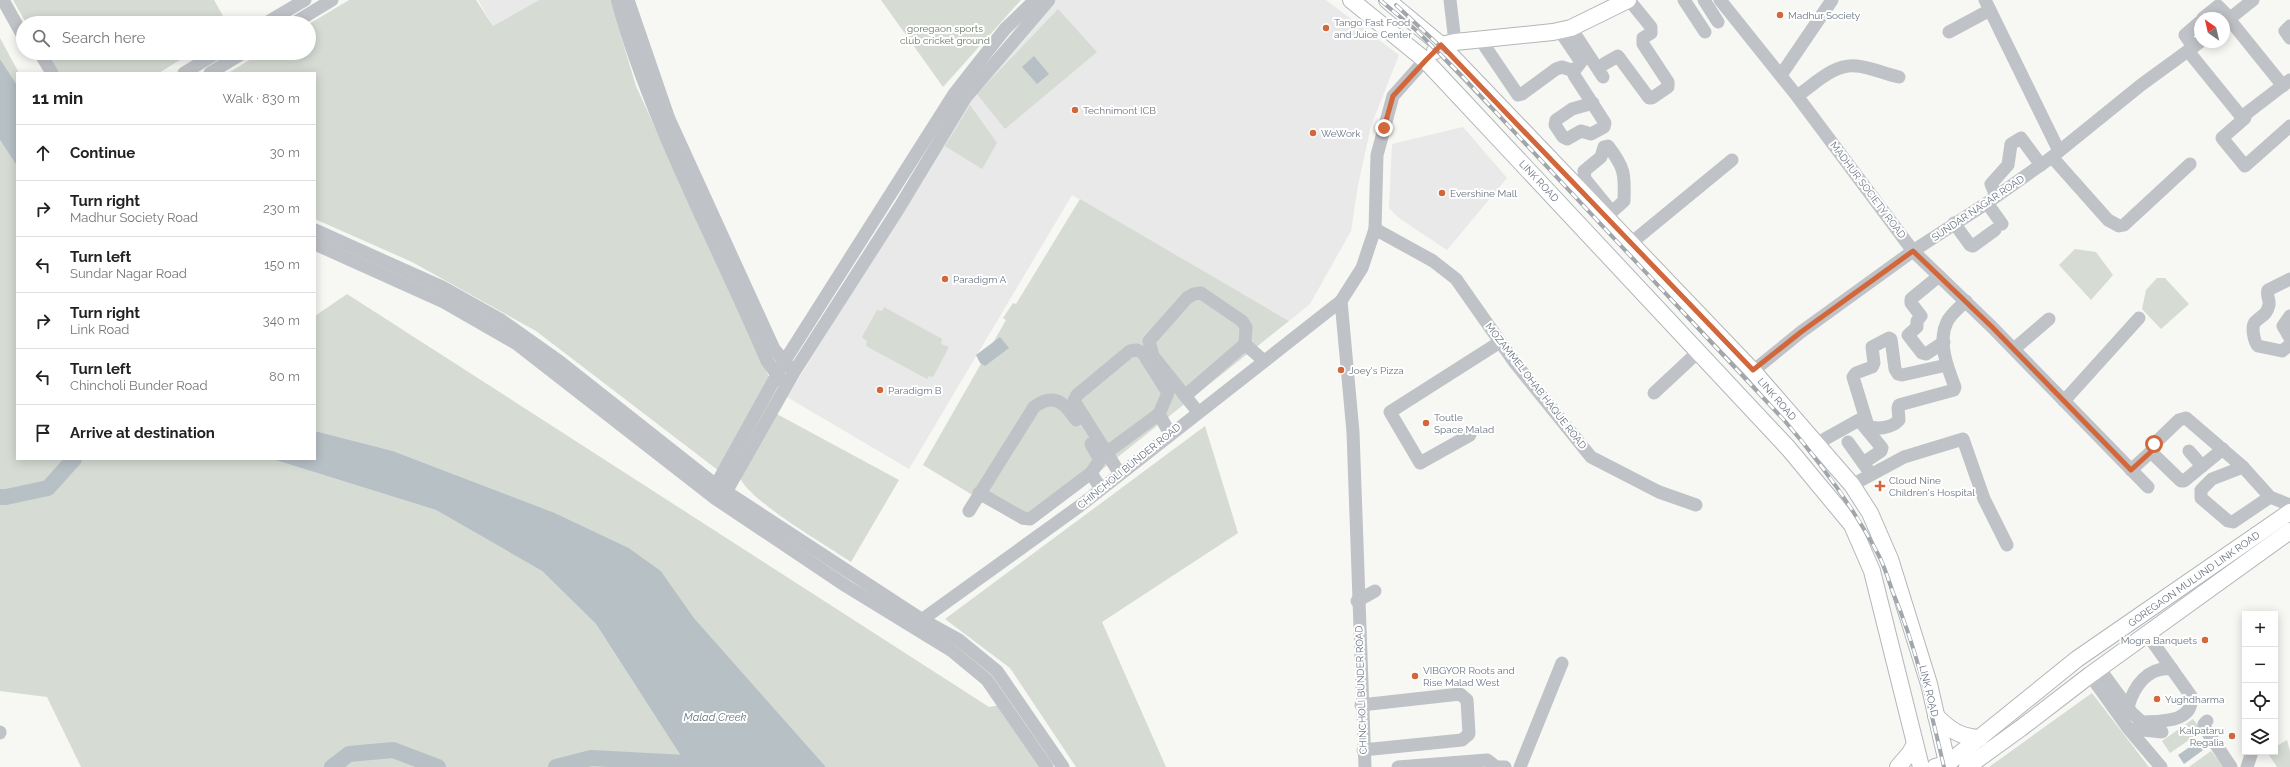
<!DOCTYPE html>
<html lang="en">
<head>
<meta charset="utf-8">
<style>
  :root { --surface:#fff; --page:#f2f2f2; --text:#222; --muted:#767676; --line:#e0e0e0 }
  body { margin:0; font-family:Raleway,sans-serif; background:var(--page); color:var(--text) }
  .controls { position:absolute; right:12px; bottom:12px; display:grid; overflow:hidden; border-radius:0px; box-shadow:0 2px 10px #0003 }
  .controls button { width:36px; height:36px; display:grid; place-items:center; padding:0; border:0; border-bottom:1px solid var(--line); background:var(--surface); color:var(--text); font:20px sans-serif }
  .compass { position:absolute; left:2194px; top:12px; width:36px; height:36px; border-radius:50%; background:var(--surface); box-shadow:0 2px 10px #0003; rotate:326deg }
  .stop { position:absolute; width:12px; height:12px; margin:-9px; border:3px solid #d1673b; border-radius:50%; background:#fff }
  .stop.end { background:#d1673b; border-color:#fff; box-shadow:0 1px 4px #0008 }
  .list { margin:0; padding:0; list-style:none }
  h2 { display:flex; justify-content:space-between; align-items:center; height:52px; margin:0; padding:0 16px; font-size:17px }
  h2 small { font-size:13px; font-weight:400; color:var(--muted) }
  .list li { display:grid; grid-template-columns:26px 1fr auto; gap:12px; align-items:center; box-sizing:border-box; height:56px; padding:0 16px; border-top:1px solid var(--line) }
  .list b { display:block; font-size:15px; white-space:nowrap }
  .list p { margin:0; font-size:13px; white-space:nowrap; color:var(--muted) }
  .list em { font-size:13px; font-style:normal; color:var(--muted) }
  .icon { flex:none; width:22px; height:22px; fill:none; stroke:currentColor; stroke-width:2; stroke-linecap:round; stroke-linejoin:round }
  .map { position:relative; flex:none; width:2290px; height:767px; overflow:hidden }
  .search { position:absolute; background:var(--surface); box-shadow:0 2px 10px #0003; left:16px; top:16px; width:300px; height:44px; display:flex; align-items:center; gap:10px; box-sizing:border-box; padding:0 14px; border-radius:22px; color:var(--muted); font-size:15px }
  .panel { position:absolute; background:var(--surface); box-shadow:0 2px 10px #0003; left:16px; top:72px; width:300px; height:388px; border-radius:0px }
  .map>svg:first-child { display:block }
</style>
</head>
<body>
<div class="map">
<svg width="2290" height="767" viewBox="0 0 2290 767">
  <rect width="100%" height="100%" fill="#f7f7f4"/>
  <g fill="#e8e9e8">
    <polygon points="478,0 539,0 493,26"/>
    <polygon points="1057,0 1326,0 1399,55 1371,126 1358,185 1351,231 1310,304 1289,321 1072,195 909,469 787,397 973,97"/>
    <polygon points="1463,127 1507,178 1447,250 1399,218 1389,208 1392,144"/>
  </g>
  <g fill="#d6dbd4">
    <polygon points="13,0 214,0 227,23 26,23"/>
    <polygon points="349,0 476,0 493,26 539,0 610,0 636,86 769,377 719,471 536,331 412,262 315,219 315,73 228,73 261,53 309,53 309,24"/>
    <polygon points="881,0 1021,0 943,87"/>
    <polygon points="1058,9 1097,52 1005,129 977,94"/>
    <polygon points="0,38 19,73 17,73 17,85 0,59"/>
    <polygon points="43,53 191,53 159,73 56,73"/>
    <polygon points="970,105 997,143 982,169 945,146"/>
    <polygon points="0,140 17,166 17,459 272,459 436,510 542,571 596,624 688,767 81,767 47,697 0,691"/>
    <polygon points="1080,199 1289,321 1036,522 1022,525 923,465 1006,320 1003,318 1013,303 1016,304"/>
    <polygon points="2075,249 2096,252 2113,275 2091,300 2059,265"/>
    <polygon points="2157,278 2165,278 2189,304 2161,329 2142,309 2146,290"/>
    <polygon points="347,294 989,707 1000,705 1040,767 826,767 694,618 661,571 629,548 555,513 393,451 315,431 315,316"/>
    <polygon points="884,307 942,339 941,344 949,347 933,377 929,376 927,379 866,346 867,341 862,337 877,310 882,311"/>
    <path d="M775,413l124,67 -48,82c-26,-18 -99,-59 -111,-84z"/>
    <polygon points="1205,426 1238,533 1102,622 1166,767 1076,767 1010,668 945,619"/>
    <polygon points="2092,693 2149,767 1989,767"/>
    <polygon points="2193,719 2202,731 2170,753 2162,741"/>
    <polygon points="2287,740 2290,751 2290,767 2277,767 2267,752 2275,752 2275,747"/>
    <polygon points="2211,751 2224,767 2189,767"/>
  </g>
  <g fill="#b7c0c5">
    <polygon points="1034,56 1049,74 1037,84 1022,67"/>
    <polygon points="0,59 17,85 17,166 0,140"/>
    <polygon points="1000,337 1009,348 985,366 980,363 976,355"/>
    <polygon points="315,431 393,451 555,513 629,548 661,571 694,618 826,767 688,767 596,624 542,571 436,510 272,459 315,459"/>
    <polygon points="2200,740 2206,748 2184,764 2178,755"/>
  </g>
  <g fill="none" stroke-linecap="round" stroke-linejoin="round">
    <g stroke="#b7c0c5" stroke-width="16">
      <polyline points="0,497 6,497 48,488 74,459"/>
      <polyline points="332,767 349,754 393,750 438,767"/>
      <polyline points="556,767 591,758 686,763"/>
    </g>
    <g stroke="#b2b6ba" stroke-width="18">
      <g id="major">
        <polyline points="1351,0 1425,60 1789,449 1852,525 1872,571 1921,767"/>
        <polyline points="1387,0 1441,45 1510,117 1753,371 1852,485 1870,513 1890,559 1929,684 1948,767"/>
        <polyline points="1435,51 1441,45 1455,42 1553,32 1571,28 1628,0"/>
        <path d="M1936,716c14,14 24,21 44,22"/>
        <polyline points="1898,767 1910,753 1915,744"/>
        <polyline points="1935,767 1947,764 2077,659 2290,512"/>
        <polyline points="1967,767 2021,728 2090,675 2290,531"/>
      </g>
    </g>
    <g stroke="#bfc2c6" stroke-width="13">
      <polyline points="3,0 23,36"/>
      <path d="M617,0c35,126 99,241 150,361l15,20"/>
      <polyline points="628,0 669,119 774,349 790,368"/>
      <polyline points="1450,0 1455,42"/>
      <polyline points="1684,0 1705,32"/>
      <polyline points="1704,0 1718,22"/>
      <polyline points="1720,0 1797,96 1913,251 1992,327 2148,487"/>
      <polyline points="1985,0 2059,151"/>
      <polyline points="2203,18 2218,6 2230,18"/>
      <polyline points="2229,19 2283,86"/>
      <polyline points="266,23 305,0"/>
      <polyline points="294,23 332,0"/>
      <polyline points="2224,23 2253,0"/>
      <polyline points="2290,26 2285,31 2290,38"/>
      <polyline points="1571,28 1603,77"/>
      <polyline points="1560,31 1581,62 1574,71 1574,75 1605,123 1604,127 1591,134 1581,131 1567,139 1563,137 1555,125 1556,120 1572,109 1593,103"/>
      <polyline points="1949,32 1990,10"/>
      <polyline points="1480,39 1518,95 1522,94 1556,69 1562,67 1574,71"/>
      <polyline points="2193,47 2185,35 2200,22"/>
      <polyline points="2188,51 2240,115 2243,116 2290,80"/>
      <polyline points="40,53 52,73"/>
      <polyline points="1604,64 1618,56 1649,98 1652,98 1668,87 1668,82 1643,44 1643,38 1651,33 1651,27 1629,0"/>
      <polyline points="184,73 217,53"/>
      <polyline points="210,73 243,53"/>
      <polyline points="1781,75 1832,0"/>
      <path d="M1797,96c18,-12 37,-33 60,-30 13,1 28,8 42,11"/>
      <polyline points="2243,116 2245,118 2222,138 2245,166 2290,126"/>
      <polyline points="2052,157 2108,220 2119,226 2124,225 2190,164"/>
      <polyline points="1585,179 1612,212"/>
      <path d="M1576,186l9,-7 -1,-8 17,-14 3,-10 4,-1c17,22 17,28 16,55l-18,16"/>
      <polyline points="1996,196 1991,184 2008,165 2011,144 2021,138 2041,165"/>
      <polyline points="1987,203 2002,224"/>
      <polyline points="1954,223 1970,245 1973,246 1995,230"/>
      <polyline points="1375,229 1433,261 1456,279 1515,363 1591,457 1659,492 1696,505"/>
      <polyline points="315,230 442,287 501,320 559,361 716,485 921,619 959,640 997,671 1063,767"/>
      <polyline points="1631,243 1732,160"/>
      <polyline points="315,244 444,302 517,344 716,499 846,586 952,651 987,680 1047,767"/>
      <polyline points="1939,276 1911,299 1911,303 1921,316 1917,321 1917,327 1908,335 1922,353 1926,354 1944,342"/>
      <path d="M2290,279l-22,11c-2,5 2,10 1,15 -2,10 -8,11 -14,17 -4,5 -1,20 3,24l24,5 8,-6"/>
      <polyline points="1341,301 1353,432 1365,767"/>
      <polyline points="2290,316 2283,326 2290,338"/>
      <polyline points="2014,349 2049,319"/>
      <path d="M1947,365l-45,10 -4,-1 -3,-5 -4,-30 -2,-1 -17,9 2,16 -2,4 -16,6 -3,4 15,49c9,4 24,2 31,-6l-1,-12 1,-3 55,-15 1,-3c-7,-18 -18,-45 -8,-65 3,-7 13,-15 19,-21"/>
      <polyline points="1753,371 1801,332 1913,251 1987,203 2052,157 2141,85 2200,42"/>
      <polyline points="1654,393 1698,352"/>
      <polyline points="1185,396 1245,344"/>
      <polyline points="2064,401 2139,318"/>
      <polyline points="1198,412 1153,356 1149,341 1187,298 1194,294 1201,293 1242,321 1246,327 1245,344 1264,361"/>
      <polyline points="1470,435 1420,463 1390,412 1500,342"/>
      <polyline points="1848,442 1868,470"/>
      <polyline points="1091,444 1100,460 1091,473 1101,489"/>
      <polyline points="1816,444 1859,420 1882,448 1881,451 1863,463"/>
      <polyline points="2189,451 2202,466"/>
      <polyline points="2151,452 2181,481 2184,481 2223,449"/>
      <polyline points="1106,453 1159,414"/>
      <polyline points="2131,470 2154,449 2154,444 2179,420 2186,418 2243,467"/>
      <polyline points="1120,474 1074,401 1077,395 1130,351 1137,350 1143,353 1168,393 1159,414 1170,434"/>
      <polyline points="1852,485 1904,457 1963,439 1984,499 2007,545"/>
      <polyline points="716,493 716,485 784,362 954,94 1005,29 1035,0"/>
      <polyline points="979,493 1023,518 1030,519 1091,473"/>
      <polyline points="719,497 726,492 794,372 899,208 966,97 1049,0"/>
      <polyline points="2270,497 2233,522 2228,521 2201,498 2201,490 2212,479 2243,467 2270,497 2290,505"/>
      <path d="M969,511l65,-104c20,-15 31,-4 42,13"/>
      <polyline points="1357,601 1375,591"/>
      <polyline points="916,624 1081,505 1341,301 1362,268 1375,229 1377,155 1393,96 1425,60"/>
      <path d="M2099,668l33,45 10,9c19,-1 52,1 49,-26l-44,-62"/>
      <polyline points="2090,675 2128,728 2161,767"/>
      <polyline points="1361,705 1460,694 1467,700 1469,734 1462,740 1363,750"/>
      <path d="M2128,707c6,-21 20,-41 44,-38"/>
      <polyline points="2207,721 2204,724 2204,727 2231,767"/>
      <polyline points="2134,729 2162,732"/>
      <polyline points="0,732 0,733"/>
      <polyline points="1398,767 1487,760 1496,767 1505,767"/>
      <polyline points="1520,767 1562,663"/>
      <polyline points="2247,767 2252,752"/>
    </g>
    <use href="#major" stroke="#fff" stroke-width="16"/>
    <g stroke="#a1a6ab" stroke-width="4">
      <g id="rail">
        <path d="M1380,0l37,31 46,46 321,343c36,42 68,85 94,134 6,11 10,24 14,36 24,57 38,117 52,177"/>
        <polyline points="1396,5 1446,52"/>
      </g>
    </g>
    <use href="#rail" stroke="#fff" stroke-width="2.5" stroke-dasharray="8" stroke-linecap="butt"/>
  </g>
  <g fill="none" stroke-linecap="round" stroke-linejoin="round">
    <polyline stroke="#d1673b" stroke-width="5" points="1384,128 1393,96 1426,60 1441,45 1753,370 1801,332 1913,251 1992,327 2131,470 2154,449 2154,444"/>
  </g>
  <g fill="#d1673b" stroke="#fff" stroke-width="1.5">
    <circle cx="1780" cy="15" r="4"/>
    <circle cx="1326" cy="28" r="4"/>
    <circle cx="1075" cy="110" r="4"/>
    <circle cx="1313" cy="133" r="4"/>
    <circle cx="1442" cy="193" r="4"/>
    <circle cx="945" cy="279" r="4"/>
    <circle cx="1341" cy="370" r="4"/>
    <circle cx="880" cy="390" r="4"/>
    <circle cx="1426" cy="423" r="4"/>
    <path d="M1878 480h4v4h4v4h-4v4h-4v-4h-4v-4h4z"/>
    <circle cx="2205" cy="640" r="4"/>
    <circle cx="1415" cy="676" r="4"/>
    <circle cx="2157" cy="699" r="4"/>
    <circle cx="2232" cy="736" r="4"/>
  </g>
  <g text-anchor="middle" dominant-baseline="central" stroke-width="4" stroke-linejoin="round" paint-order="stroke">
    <g font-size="10" fill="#697582" stroke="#fff" text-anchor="start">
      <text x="1788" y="15">Madhur Society</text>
      <text x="1334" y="22">Tango Fast Food<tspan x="1334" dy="12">and Juice Center</tspan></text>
      <text x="1083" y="110">Technimont ICB</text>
      <text x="1321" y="133">WeWork</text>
      <text x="1450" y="193">Evershine Mall</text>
      <text x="953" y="279">Paradigm A</text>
      <text x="1349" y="370">Joey's Pizza</text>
      <text x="888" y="390">Paradigm B</text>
      <text x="1434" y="417">Toutle<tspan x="1434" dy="12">Space Malad</tspan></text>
      <text x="1889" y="480">Cloud Nine<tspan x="1889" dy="12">Children's Hospital</tspan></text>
      <text x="2197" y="640" text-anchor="end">Mogra Banquets</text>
      <text x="1423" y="670">VIBGYOR Roots and<tspan x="1423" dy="12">Rise Malad West</tspan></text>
      <text x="2165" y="699">Yughdharma</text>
      <text x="2224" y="730" text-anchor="end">Kalpataru<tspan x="2224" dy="12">Regalia</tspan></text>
    </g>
    <g font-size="10" fill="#6a7a67" stroke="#fff">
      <text x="945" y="28">goregaon sports<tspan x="945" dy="12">club cricket ground</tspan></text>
    </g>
    <g font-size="10" fill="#697582" stroke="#fff">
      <text transform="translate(1539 181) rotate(47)">LINK ROAD</text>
      <text transform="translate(1868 190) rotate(53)">MADHUR SOCIETY ROAD</text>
      <text transform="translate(1978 208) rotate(-34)">SUNDAR NAGAR ROAD</text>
      <text transform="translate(1536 386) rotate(52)">MOZAMMEL OHAB HAQUE ROAD</text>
      <text transform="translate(1777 399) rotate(49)">LINK ROAD</text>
      <text transform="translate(1129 466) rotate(-39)">CHINCHOLI BUNDER ROAD</text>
      <text transform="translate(2194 579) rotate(-35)">GOREGAON MULUND LINK ROAD</text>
      <text transform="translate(1361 690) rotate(-92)">CHINCHOLI BUNDER ROAD</text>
      <text transform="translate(1929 691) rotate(76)">LINK ROAD</text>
    </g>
    <g font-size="11" font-style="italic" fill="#65767e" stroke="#fff">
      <text x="715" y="717">Malad Creek</text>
    </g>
  </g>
</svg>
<div class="controls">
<button>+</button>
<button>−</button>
<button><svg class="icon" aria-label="locate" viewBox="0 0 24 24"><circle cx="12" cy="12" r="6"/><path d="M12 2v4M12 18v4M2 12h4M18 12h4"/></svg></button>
<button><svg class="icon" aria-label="layers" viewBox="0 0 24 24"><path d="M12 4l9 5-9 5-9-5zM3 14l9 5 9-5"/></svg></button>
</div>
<svg class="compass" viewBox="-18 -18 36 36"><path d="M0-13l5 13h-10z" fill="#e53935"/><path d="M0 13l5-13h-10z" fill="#767676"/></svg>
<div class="stop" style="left:2154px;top:444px"></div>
<div class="stop end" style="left:1384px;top:128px"></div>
<div class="search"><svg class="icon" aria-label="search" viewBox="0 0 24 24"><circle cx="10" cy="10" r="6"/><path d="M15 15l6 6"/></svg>Search here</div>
<section class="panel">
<h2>11 min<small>Walk · 830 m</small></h2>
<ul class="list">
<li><svg class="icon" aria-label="ahead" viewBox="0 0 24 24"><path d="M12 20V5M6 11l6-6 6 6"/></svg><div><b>Continue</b></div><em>30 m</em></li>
<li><svg class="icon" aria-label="right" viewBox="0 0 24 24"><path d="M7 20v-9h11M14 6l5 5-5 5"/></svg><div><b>Turn right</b><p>Madhur Society Road</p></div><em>230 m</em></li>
<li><svg class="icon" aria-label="left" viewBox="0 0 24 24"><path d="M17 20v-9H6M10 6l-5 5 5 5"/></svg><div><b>Turn left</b><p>Sundar Nagar Road</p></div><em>150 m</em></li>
<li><svg class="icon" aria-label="right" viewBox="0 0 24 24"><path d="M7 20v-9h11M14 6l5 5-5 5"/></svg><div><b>Turn right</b><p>Link Road</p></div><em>340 m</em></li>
<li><svg class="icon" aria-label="left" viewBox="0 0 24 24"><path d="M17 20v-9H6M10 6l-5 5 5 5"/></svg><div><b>Turn left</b><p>Chincholi Bunder Road</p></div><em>80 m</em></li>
<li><svg class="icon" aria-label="arrive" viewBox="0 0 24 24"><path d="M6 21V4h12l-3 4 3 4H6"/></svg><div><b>Arrive at destination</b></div></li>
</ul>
</section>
</div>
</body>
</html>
